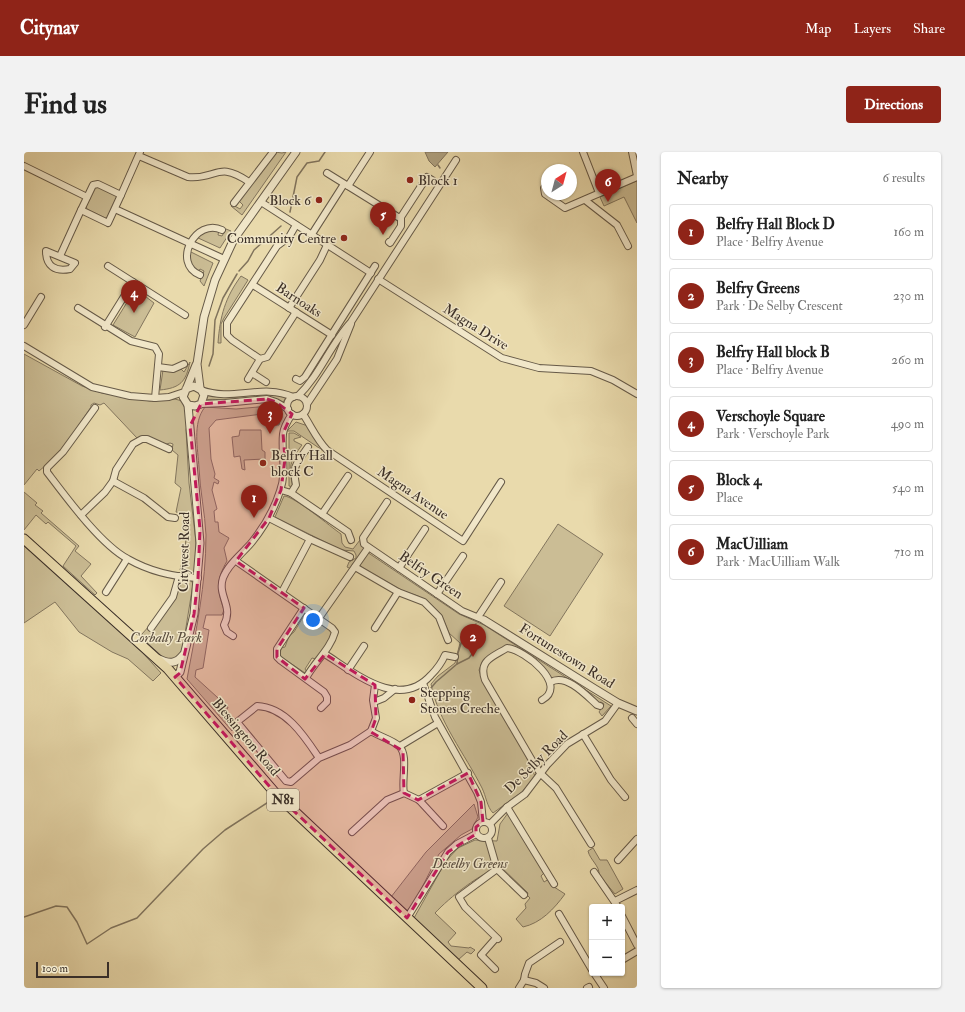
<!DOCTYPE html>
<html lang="en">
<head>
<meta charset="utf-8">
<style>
  :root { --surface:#fff; --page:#f2f2f2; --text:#222; --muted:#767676; --line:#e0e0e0; --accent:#8f2418 }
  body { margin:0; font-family:"IM FELL Double Pica",serif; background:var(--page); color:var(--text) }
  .controls { position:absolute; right:12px; bottom:12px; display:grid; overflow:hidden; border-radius:4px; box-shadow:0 1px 3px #0004 }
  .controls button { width:36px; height:36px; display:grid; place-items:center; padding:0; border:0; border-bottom:1px solid var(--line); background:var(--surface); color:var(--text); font:20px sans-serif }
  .compass { position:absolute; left:517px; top:12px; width:36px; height:36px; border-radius:50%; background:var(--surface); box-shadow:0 1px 3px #0004; rotate:36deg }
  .scale { position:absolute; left:12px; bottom:10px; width:73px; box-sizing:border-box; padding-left:4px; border:2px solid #3b2f27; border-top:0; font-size:11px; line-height:14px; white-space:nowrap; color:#3b2f27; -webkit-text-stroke:3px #f1e7c9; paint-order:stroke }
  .you { position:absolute; left:289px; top:468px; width:14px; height:14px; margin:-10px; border:3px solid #fff; border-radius:50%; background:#1a73e8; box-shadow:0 0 0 6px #1a73e833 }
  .badge { display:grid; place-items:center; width:26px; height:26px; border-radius:50%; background:var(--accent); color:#fff; font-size:13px; font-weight:700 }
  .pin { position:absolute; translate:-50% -33px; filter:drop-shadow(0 1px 2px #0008) }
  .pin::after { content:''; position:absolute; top:21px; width:14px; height:12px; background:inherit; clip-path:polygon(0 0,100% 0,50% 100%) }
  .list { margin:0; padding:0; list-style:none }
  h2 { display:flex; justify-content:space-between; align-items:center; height:52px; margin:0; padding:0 16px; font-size:17px }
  h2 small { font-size:13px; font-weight:400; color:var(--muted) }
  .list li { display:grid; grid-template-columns:26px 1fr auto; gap:12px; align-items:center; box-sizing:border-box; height:56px; margin:0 8px 8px; padding:0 8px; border:1px solid var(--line); border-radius:4px }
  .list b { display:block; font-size:15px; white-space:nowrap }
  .list p { margin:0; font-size:13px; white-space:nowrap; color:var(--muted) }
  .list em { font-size:13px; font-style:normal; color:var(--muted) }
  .map { position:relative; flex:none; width:613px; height:836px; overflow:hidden; border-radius:4px }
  header { display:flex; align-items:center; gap:24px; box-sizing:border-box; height:56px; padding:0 20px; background:var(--accent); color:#fff }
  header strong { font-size:19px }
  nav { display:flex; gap:22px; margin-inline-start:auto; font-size:14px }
  .intro { display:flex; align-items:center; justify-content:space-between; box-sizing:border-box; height:96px; padding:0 24px }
  h1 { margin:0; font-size:28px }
  .button { padding:10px 18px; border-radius:4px; background:var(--accent); color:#fff; font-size:14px; font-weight:700 }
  main { display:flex; gap:24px; padding:0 24px }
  aside { flex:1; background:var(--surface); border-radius:4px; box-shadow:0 1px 3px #0004 }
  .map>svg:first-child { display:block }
</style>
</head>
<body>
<header>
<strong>Citynav</strong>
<nav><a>Map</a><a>Layers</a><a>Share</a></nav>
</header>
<div class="intro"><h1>Find us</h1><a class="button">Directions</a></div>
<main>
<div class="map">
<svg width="613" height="836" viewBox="0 0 613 836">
  <rect width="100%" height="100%" fill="#e9daac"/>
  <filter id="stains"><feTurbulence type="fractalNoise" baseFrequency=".005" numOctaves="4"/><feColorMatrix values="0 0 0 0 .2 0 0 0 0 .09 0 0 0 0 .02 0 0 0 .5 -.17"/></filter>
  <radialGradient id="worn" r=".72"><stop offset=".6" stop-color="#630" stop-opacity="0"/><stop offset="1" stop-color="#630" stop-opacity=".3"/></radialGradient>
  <g fill="#cbbd95" stroke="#83765e">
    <polygon points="251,0 258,1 262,0 218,63 207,54 209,53 216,57 219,53 214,48"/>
    <polygon points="613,29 613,71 600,45 580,54 576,45"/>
    <polygon points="74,34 93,43 94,47 86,65 81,66 63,57 62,54 71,35"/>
    <polygon points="202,77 207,79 196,96 172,85 179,80 195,78 194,83 198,84"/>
    <polygon points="165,99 189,111 180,134 176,129 180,119 176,117 174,120 167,112"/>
    <path d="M217,124l7,4 -24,38 -3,6v19h-3c2,-27 7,-45 23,-67z"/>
    <polygon points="113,138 130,151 111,185 89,173 110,139"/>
    <path d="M0,202l58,32 20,7 48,8 25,-2 7,2 6,6 1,8 -3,15 3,53 7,59v31l-16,-3c5,-19 9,-37 3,-56l-7,-2 5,-24 -6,-5 3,-28 -6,-5 1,-6 -3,-1 -7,2c-8,-4 -17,-12 -26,-7l-33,-35 -4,2 -6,-2 -3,2v2c-16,23 -30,47 -52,64l-2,-2 -13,16z"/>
    <path d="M166,210c-4,20 -10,26 -30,28l3,-20 10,1 8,-2 3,3z"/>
    <path d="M183,242c23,8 37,0 60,0 6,0 13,2 19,3l-3,6c-15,-11 -35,-3 -52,-2 -8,0 -17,-3 -25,-1z"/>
    <path d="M245,254l9,4 3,7 -2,8h-3l-2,-9 -4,-3 -54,7 -7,8 2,31 4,15 -1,4 5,3 -1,3 -4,-2 -2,8 5,19 -3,2 1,11h3l1,10 10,6 -5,10 3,13c-11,19 -10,29 -3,49l-2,5h-16l-3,13 6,2 -6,38 -7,2 -1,7 33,30 -3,7 11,12 -4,5 -45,-52c9,-48 19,-95 19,-144 -1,-22 -6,-44 -7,-67 -1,-19 -7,-45 6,-61l31,2z"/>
    <polygon points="272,270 284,274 298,298 270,279 263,279"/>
    <polygon points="216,278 237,278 238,298 241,300 241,307 220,308 221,318 218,317 216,304 210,305 208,285 215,284"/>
    <path d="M265,281h5l7,4 -7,2v2l8,4c-12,16 -14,22 -9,42l-4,-1z"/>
    <polygon points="0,340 13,351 11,353 19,359 17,361 55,394 51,399 67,412 57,424 73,441 71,443 39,414 52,394 24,370 22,372 12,363 0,378"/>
    <path d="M260,344c10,0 47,31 57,38l1,9 3,4 8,2 7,-9 7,12 92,62 25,11 127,81 -9,10 -3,-4 5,-8 -3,-2 -3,1 -33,-24 -13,-1 -36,-30 -10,-2 -23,15 -4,9 2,6 40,69 14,31 -13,16 -29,21c-6,-6 -7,-17 -11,-25 -17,-34 -44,-67 -51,-104l7,-8 17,-13 5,-20 -11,-10 -8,-19 -12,-11 -11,-7 -17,-6 -38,-22 -4,-4 -8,5 -4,-2 2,-5 7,-4v-3l-2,-4 -13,-1 -66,-33z"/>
    <polygon points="534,372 579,402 526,484 480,454"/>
    <polygon points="0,394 26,415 118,500 137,521 129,529 104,507 88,500 55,480 31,450 0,471"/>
    <polygon points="154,426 167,428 169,432 158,500 152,507 142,508 119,487 118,482 143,454"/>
    <path d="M281,462h2l25,16v4c-6,9 -8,18 -16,25l-4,-1 -7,11 2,3 -2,1 -25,-17 1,-8 4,-1 4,-11 5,-4z"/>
    <polygon points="450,652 454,665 448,677 437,683 415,702 391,749 382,760 367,745 402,700"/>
    <path d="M484,661l37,59 -4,4 3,6 5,-3 2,6 14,9c-11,15 -24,29 -42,33l-7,-8 10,-11 -1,-4 5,-6 -3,-3 1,-2 -27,-26c-20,5 -52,31 -66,46l21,20 -8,9 3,4 18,2 1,-1 5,3 -4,4 -4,-2 -9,8 -44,-42 32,-57 12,-13 17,-8 22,1 3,-17z"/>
    <path d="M569,696l7,12h7l16,29 -8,5 -16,-19c1,-9 -9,-15 -11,-24z"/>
  </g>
  <polygon fill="#aea07f" stroke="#80735c" points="401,0 424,0 411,15 405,9"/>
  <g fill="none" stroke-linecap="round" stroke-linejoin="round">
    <g stroke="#80735c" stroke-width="1.5">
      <polyline points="414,13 416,16"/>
      <polyline points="266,60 273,25 283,11 295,9 301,0"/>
      <polyline points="215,119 224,109 230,98 257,74"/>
      <polyline points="185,214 189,202 191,168 199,146 213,122"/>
      <polyline points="433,512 445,506 451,498"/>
      <polyline points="407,536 412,530 433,512 434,501 440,482 452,472"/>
      <polyline points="0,765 32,754 43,755 53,770 63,792 87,776 113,766 179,697 201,678 249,647"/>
    </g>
    <g stroke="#665a48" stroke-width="8">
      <g id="minor">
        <polyline points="559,0 575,41"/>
        <polyline points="608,0 613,24"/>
        <path d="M115,4l49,21c29,3 29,-17 61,5"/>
        <polyline points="0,14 63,45"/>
        <polyline points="303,21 374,65 377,65"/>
        <polyline points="523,31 520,36 521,42 541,56 613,25"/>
        <polygon points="74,32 97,43 84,71 57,58 69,33"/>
        <polyline points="324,34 346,0"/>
        <polyline points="97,43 116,0"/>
        <polyline points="561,48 593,73 604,94"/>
        <polyline points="237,50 347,121"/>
        <polyline points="210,51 249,0"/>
        <polyline points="91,57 200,107"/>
        <polyline points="377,65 403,25 408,28"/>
        <polyline points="288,82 320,32"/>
        <polyline points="365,90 366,91 377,74 377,65"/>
        <path d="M22,99l29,12 -5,6c-15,3 -24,-3 -24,-18z"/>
        <polyline points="36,104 57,58"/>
        <polyline points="84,114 161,163"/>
        <path d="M176,123c-29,-12 -4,-58 22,-45"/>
        <polyline points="354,127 478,206 515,216 567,219 589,228 613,242"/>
        <polyline points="229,133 308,183"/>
        <polyline points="54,156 107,189 131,195 135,202 131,246"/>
        <polyline points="265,156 296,108 303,93"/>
        <polyline points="0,173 17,145"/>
        <polyline points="81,175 109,130"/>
        <polyline points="0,194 68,235 106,244 131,246 145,245 160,240"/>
        <polyline points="236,207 243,205 272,160"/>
        <polyline points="134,215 149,217 160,212"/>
        <polyline points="228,221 242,230"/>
        <polyline points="224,227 236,207 208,188 203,183 203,171 253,94 265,85 272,73"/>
        <polyline points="272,227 276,229 281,225 351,114"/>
        <path d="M177,238c32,12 61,-7 92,7"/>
        <path d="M274,244c22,-21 32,-51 53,-74l105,-162"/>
        <circle cx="273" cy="254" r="10"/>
        <polyline points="177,252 201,251 243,247 252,250 264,257"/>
        <polyline points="283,252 313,207 327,172"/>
        <path d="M71,256l-32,44 -16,16v4c19,25 54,73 81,87 21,12 47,18 70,19"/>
        <path d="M279,262c8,12 14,26 24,36l136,91 38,-59"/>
        <polyline points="89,329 120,346 144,365 151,366"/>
        <polyline points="257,338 267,341 324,380 327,388"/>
        <path d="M267,341l5,-8c-4,-20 1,-22 12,-38"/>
        <polyline points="363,350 339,386 340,392 438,459 460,468"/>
        <polyline points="298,362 324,324"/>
        <polyline points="57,363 81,340 89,329 92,318 109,292 118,287 123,287 145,297"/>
        <polyline points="245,366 286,387 326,405"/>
        <path d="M212,409l96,67 3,4c-5,18 -20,29 -29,46"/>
        <polyline points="331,415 374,440 400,450 415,465 424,488"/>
        <polyline points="375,416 401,377"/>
        <polyline points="82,440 103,407"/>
        <polyline points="258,440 286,387"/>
        <polyline points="413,442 439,404"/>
        <polyline points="280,456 253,497 253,505 256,508 300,540 303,545 303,550 297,556"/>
        <polyline points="454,465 477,430"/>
        <polyline points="295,466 344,396"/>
        <polyline points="127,476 149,445 155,424"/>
        <polyline points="351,476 374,440"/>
        <path d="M209,484l-6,-4 -3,-7c10,-19 -7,-29 -1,-47 5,-14 20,-25 29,-36 12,-15 22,-32 28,-51 7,-19 1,-38 3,-57 1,-8 5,-14 9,-20"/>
        <path d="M301,502c30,19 74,57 106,21 6,-6 11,-13 14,-20l10,2"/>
        <polyline points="324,518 340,494"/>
        <path d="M527,530c15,-9 36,14 46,23l3,1"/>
        <polyline points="399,531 411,565 453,640 457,650 459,670"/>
        <path d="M518,548c27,-15 -17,-50 -35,-52 -14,9 -29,12 -22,32l48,82 7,11 16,15 35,56"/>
        <polyline points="350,550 360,546 371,537"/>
        <polyline points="608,566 613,572"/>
        <path d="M347,579c9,6 20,8 28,15 10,9 2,35 5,47"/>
        <polyline points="559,582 587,628 601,645"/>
        <polyline points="376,594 414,571"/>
        <path d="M295,606c-14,-21 -33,-51 -62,-52l-20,16 49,59 5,1 28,-24 31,-13 21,-14 5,-13 -3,-18 2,-15"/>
        <polyline points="395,648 444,621"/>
        <polyline points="483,655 530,732"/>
        <circle cx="460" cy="678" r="8"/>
        <polyline points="466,672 483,655 501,642 523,613 543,592 581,569 594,551"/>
        <polyline points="328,680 363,648 380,641 395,648 419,674"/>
        <polyline points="464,686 473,717 500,743"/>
        <polyline points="594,708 613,687"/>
        <polyline points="473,717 435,745 441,755 474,787"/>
        <polyline points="570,720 594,755"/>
        <polyline points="591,749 613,738"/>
        <polyline points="535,762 568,818"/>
        <polyline points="598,764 613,793"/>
        <polyline points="383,766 424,700 433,692 452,682"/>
        <polyline points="598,808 613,799"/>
        <polyline points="471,817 457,803 472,786"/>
        <polyline points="570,821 580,836"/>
        <polyline points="500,828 512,831 520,836"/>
        <polyline points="495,836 500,828 501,822 505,811 536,790"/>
        <polyline points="563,836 565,835"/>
      </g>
    </g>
    <g stroke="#665a48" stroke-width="9">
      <g id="tertiary">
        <polyline points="176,236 173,212 180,165 191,128 210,87 272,0"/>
        <polyline points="162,237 170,234 177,238 180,243 177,252 171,254 164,253 159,245 172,213"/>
        <polyline points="460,468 571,537 594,551 613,559"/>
        <path d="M135,507c10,5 17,5 24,-4"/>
        <polyline points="151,525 156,520 170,462 176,391 164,253"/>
      </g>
    </g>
    <g stroke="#3b2f27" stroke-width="11">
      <polyline id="primary" points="0,387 144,517 252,642 458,836"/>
    </g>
    <use href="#minor" stroke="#f1e7c9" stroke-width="6"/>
    <use href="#tertiary" stroke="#f1e7c9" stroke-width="7"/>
    <use href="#primary" stroke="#e9daac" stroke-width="9"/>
  </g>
  <path fill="#c2185b" fill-opacity="0.2" stroke="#c2185b" stroke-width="3" stroke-dasharray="8 5" stroke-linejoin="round" d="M243,247l9,3 16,12 -9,19 2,26 -4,31 -12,28 -33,43 68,47 -27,41v8l28,22 20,-25 50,31 1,33 -5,14 32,19 1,42 14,7 50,-27 13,29 2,20 -7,5v7l-28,18 -41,66 -131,-124 -101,-117 5,-4 14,-59 4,-36 2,-49 -10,-103 11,-22z"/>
  <g fill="#8f2418" stroke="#f1e7c9" stroke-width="1.5">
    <circle cx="386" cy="28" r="4"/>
    <circle cx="295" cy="48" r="4"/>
    <circle cx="320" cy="86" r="4"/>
    <circle cx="239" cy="311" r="4"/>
    <circle cx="388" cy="548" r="4"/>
  </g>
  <g text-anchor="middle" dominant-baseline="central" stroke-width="3" stroke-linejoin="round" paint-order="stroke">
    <rect fill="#f1e7c9" stroke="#726658" stroke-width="1" x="243" y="637" width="32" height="22" rx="3"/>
    <g font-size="13" font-weight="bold" fill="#3b2f27">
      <text x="259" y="648">N81</text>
    </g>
    <g font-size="14" fill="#3b2f27" stroke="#f1e7c9" text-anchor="start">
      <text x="394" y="28">Block 1</text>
      <text x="287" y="48" text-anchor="end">Block 6</text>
      <text x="312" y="86" text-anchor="end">Community Centre</text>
      <text x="247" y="303">Belfry Hall<tspan x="247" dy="16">block C</tspan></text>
      <text x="396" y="540">Stepping<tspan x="396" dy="16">Stones Creche</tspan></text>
    </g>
    <g font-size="14" fill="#3b2f27" stroke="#f1e7c9">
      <text transform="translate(275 148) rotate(33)">Barnoaks</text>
      <text transform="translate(452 175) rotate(32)">Magna Drive</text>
      <text transform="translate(389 341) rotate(34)">Magna Avenue</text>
      <text transform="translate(160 400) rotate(-89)">Citywest Road</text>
      <text transform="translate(407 423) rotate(34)">Belfry Green</text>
      <text transform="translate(543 504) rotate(32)">Fortunestown Road</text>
      <text transform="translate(222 585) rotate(50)">Blessington Road</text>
      <text transform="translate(512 610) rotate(-45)">De Selby Road</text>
    </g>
    <g font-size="14" font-style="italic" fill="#584b3d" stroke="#f1e7c9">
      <text x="142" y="485">Corbally Park</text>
      <text x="446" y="711">Deselby Greens</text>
    </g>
  </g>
  <rect width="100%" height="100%" filter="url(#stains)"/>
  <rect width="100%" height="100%" fill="url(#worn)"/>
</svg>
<div class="controls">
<button>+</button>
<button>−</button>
</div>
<svg class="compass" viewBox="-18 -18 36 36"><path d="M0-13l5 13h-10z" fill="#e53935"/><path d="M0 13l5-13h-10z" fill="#767676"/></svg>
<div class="scale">100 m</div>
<div class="you"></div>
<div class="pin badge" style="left:230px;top:366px">1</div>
<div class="pin badge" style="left:449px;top:505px">2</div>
<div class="pin badge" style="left:246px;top:282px">3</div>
<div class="pin badge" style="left:110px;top:161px">4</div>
<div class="pin badge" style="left:359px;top:83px">5</div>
<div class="pin badge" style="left:584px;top:50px">6</div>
</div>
<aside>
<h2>Nearby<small>6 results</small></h2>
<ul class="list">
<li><span class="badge">1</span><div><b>Belfry Hall Block D</b><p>Place · Belfry Avenue</p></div><em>160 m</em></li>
<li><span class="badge">2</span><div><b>Belfry Greens</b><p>Park · De Selby Crescent</p></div><em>230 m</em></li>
<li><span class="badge">3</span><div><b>Belfry Hall block B</b><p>Place · Belfry Avenue</p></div><em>260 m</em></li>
<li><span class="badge">4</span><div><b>Verschoyle Square</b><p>Park · Verschoyle Park</p></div><em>490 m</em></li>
<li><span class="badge">5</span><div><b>Block 4</b><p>Place</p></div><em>540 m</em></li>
<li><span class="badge">6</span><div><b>MacUilliam</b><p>Park · MacUilliam Walk</p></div><em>710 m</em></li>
</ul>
</aside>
</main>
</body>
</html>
